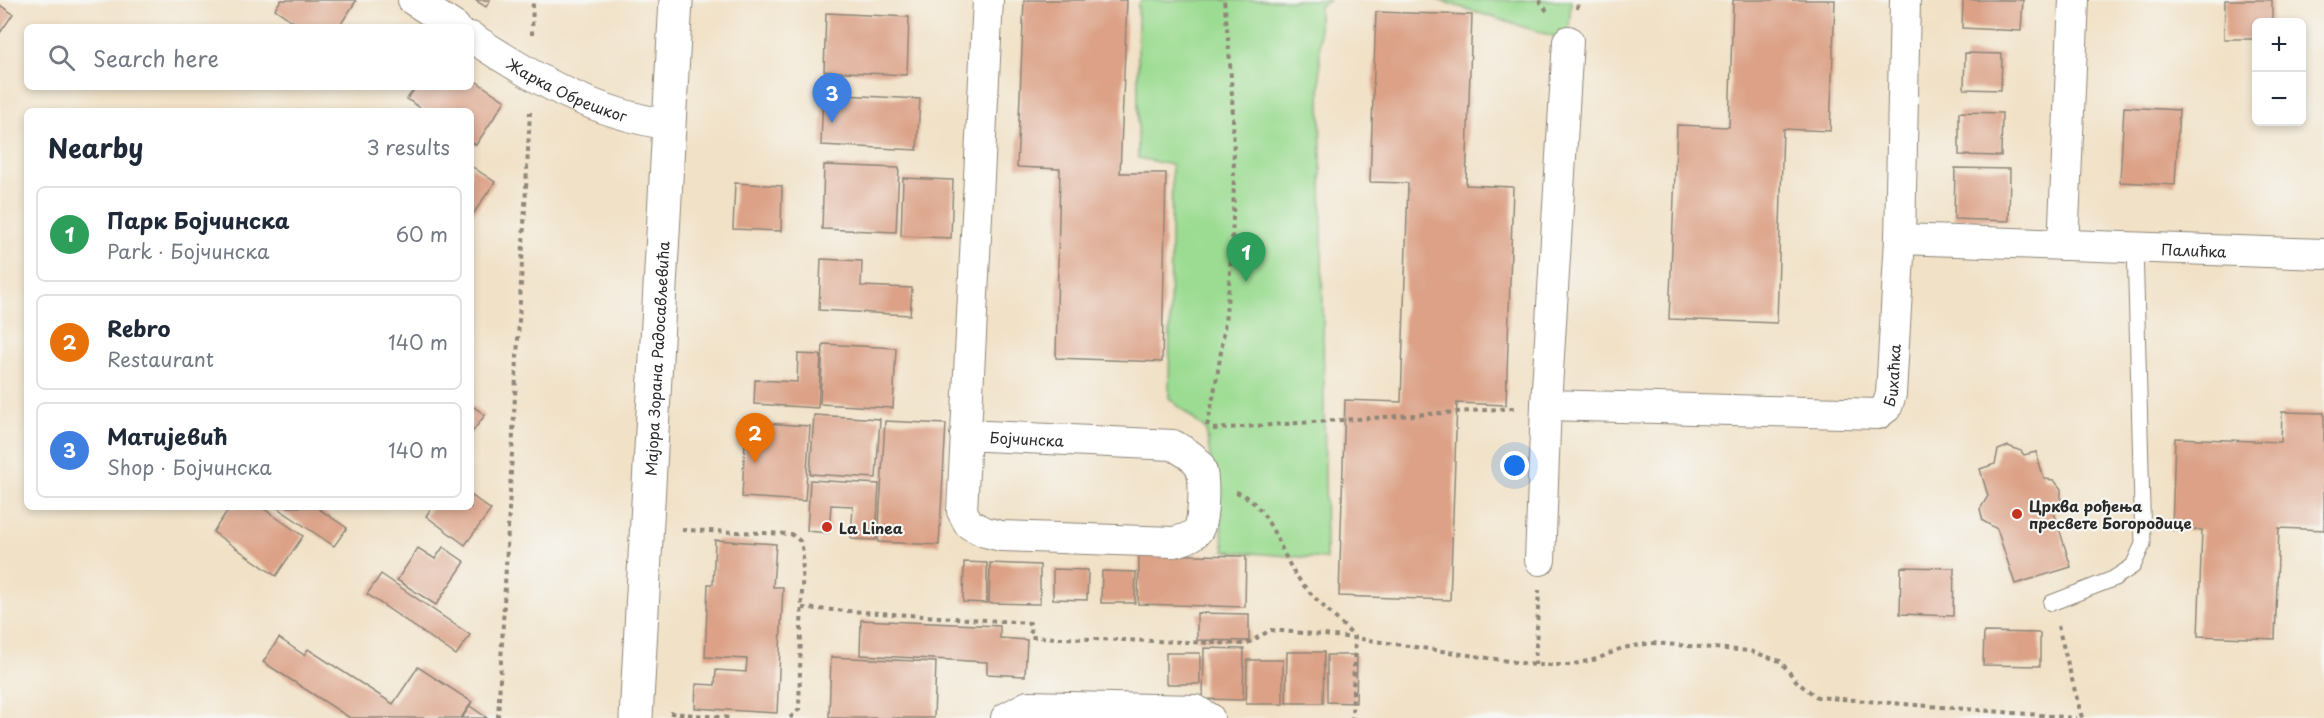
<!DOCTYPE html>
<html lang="en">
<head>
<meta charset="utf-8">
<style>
  :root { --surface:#fff; --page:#f2f2f3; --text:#1f2937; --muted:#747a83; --line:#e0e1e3; --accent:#1a73e8 }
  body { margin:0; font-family:"Playpen Sans",sans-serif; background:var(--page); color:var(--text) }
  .controls { position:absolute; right:18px; top:18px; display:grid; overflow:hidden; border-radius:9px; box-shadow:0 3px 9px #0003 }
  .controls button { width:54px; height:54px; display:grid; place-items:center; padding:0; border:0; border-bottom:2px solid var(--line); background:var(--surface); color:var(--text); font:30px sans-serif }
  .you { position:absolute; left:1515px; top:466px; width:21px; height:21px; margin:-15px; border:4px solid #fff; border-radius:50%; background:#1a73e8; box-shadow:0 0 0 9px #1a73e833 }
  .badge { display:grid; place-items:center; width:39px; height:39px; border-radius:50%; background:var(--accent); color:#fff; font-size:20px; font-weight:700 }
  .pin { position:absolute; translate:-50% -50px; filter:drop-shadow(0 2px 3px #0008) }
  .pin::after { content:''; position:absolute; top:32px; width:21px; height:18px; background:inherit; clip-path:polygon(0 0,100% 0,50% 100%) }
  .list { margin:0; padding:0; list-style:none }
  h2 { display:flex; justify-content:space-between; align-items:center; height:78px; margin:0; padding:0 24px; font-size:26px }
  h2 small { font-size:20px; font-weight:400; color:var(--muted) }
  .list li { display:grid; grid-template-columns:39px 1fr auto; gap:18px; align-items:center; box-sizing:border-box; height:96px; margin:0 12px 12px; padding:0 12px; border:2px solid var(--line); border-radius:9px }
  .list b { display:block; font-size:22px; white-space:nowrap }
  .list p { margin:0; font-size:20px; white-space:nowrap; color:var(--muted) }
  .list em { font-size:20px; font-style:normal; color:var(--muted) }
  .icon { flex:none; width:33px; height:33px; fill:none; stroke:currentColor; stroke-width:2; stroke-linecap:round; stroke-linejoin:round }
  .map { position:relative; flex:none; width:2324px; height:718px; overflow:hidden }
  .search { position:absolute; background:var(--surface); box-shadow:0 3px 9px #0003; left:24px; top:24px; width:450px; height:66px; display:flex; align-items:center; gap:15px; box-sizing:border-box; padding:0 21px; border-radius:9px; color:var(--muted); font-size:22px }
  .panel { position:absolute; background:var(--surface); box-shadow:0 3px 9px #0003; left:24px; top:108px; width:450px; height:402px; border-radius:9px }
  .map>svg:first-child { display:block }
</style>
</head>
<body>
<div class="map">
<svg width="2324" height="718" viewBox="0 0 2324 718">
  <rect width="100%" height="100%" fill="#f6f6f2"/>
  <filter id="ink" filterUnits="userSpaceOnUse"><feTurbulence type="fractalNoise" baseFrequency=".0167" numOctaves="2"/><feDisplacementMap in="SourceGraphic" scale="12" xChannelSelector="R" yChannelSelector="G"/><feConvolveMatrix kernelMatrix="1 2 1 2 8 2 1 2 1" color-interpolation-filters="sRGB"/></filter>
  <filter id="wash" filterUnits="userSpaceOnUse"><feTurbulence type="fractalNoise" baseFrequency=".008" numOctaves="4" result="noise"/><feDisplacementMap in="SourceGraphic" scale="24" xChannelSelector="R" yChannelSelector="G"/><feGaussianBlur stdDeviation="1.35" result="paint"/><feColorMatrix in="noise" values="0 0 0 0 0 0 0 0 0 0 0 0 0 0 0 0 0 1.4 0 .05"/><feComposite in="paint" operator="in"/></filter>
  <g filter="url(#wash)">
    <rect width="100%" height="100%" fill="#f1e1c6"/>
    <g fill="#9cdc92" stroke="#64845e" stroke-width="1.5">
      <polygon points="1143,0 1329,0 1319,7 1326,559 1225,551 1206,430 1169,398 1172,165 1138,158 1138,4"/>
      <polygon points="1438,0 1571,0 1568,41"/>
    </g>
    <g id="blocks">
      <g fill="#dca186">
        <polygon points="281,0 355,0 356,1 339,27 301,27 275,9"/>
        <polygon points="475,0 490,0 486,7"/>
        <polygon points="1024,0 1127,0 1120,173 1166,173 1162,362 1056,358 1060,169 1017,167"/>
        <polygon points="1733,0 1835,0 1830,131 1783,129 1777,323 1669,319 1677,125 1729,127"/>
        <polygon points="1963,0 2023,0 2021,31 1962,28"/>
        <polygon points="2225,0 2272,0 2272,22 2256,22 2256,39 2224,39"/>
        <polygon points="0,5 13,14 0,33"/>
        <polygon points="1376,12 1472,15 1466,185 1513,187 1506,405 1457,403 1450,600 1339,596 1345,400 1401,402 1408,183 1370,182"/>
        <polygon points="826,13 909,17 907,75 824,71"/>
        <polygon points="1965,53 2002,54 2001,90 1964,89"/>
        <polygon points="471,78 505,101 476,145 471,142 471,111 425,111 407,99 416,87 471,87"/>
        <polygon points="823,94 920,99 917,150 821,145"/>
        <polygon points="2124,107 2179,110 2175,185 2120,182"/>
        <polygon points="1959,112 2002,113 2001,156 1959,155"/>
        <polygon points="824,165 899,168 896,232 822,229"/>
        <polygon points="471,166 495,182 471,217"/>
        <polygon points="1955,168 2010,169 2009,221 1954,219"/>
        <polygon points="903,178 953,180 951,238 901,236"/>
        <polygon points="735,183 782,186 781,231 733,229"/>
        <polygon points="821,259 862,261 861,286 912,288 910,315 819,310"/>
        <polygon points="823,344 896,348 893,408 820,404"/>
        <polygon points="798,354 821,355 818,408 754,404 755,380 797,382"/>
        <polygon points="471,405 485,415 471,434"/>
        <polygon points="2282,412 2324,413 2324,530 2279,528 2275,639 2198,636 2202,530 2172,530 2175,438 2281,442"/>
        <polygon points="814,415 880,419 876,478 810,474"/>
        <polygon points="885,421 946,424 939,545 878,542"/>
        <polygon points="746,422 810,426 805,501 742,497"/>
        <polygon points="2008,446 2021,451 2024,455 2036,452 2044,479 2054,480 2061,489 2061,502 2054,512 2071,567 2015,584 1997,529 1983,521 1980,509 1988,496 1980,469 1995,464 1998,450"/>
        <polygon points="810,480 879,484 876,540 851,539 853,506 831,505 829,533 807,531"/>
        <polygon points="471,495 491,510 465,545 426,516 432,507 471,507"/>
        <polygon points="230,507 261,507 303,536 276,576 213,532"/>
        <polygon points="276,507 316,507 347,528 334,546"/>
        <polygon points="715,540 776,544 773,587 783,587 777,713 695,708 696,684 715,685 716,670 746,672 747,659 705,657 708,584 713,584"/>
        <polygon points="443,547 465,562 436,605 397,580 418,548 435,559"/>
        <polygon points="1139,554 1246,556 1245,607 1138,604"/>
        <polygon points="964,562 987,563 987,603 963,602"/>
        <polygon points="990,563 1040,565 1040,604 989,603"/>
        <polygon points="1901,567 1954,568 1953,616 1900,614"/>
        <polygon points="1053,569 1088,570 1087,600 1053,599"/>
        <polygon points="1102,571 1136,572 1135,603 1101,603"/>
        <polygon points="381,574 470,635 456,655 367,594"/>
        <polygon points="1197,613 1249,614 1249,641 1197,640"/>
        <polygon points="861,620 1000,626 1000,638 1027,640 1025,676 987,674 987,662 860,655"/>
        <polygon points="1984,632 2040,633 2040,666 1983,665"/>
        <polygon points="279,638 304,655 308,649 393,704 418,667 472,702 461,718 350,718 263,662"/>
        <polygon points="1204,648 1244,649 1243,700 1203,699"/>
        <polygon points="1287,652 1324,652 1323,703 1286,703"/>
        <rect x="1166" y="653" width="34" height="31"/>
        <polygon points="1327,655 1357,655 1356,703 1327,702"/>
        <polygon points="831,657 936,662 934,718 829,718"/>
        <polygon points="1247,660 1283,660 1283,704 1246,704"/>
        <polygon points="470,706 487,718 462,718"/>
      </g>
    </g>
  </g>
  <g filter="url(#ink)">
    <use href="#blocks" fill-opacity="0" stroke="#8e8678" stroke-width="1.5"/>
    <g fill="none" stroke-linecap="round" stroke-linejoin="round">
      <g stroke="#8e8678" stroke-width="17">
        <polyline id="service" points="2051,603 2113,579 2133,566 2143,544 2135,246"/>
      </g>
      <g stroke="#8e8678" stroke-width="32">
        <g id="minor">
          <polyline points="413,0 455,27"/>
          <path id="s1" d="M471,37c65,43 122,76 199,88"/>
          <path id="s2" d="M1900,239l424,15"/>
          <polyline points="2063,245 2074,0"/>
          <path id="s3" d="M1546,405l332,9 9,-7 4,-13 9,-155 5,-239"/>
          <path id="s4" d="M965,435l208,10c10,6 24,12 28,24 4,10 3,52 -3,61 -6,8 -16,10 -25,12l-172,-6 -16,-4 -16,-8 -7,-13 26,-511"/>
          <polyline points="1540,560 1546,405 1568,41"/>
          <polyline points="1006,718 1028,706 1195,710 1209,718"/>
        </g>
      </g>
      <g stroke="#8e8678" stroke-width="35">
        <g id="secondary">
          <path id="s5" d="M636,718l40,-718"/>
        </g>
      </g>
      <g stroke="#8e8678" stroke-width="4" stroke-dasharray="4.5 4.5" stroke-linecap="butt">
        <polyline points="1539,0 1549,14"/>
        <polyline points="1577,9 1578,0"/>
        <polyline points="532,35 533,0"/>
        <path d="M1207,426c31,-135 33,-289 17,-426"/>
        <polyline points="1213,429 1514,408"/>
        <path d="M1236,492c29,9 42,52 56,77 16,27 43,46 63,69l-3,80"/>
        <polyline points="682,530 791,534 800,541 803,551 799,709 790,718"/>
        <polyline points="802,608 1030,623 1031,637 1246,644 1271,630 1355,638 1535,665 1569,665 1597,659 1622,648 1652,643 1750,651 1780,661 1798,683 1817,697 2077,718"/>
        <polyline points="2058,626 2082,718"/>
        <polyline points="1535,665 1539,590"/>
        <polyline points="670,713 732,718"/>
        <polyline points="498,718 530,112"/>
      </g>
      <use href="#service" stroke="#fff" stroke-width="15"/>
      <use href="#minor" stroke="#fff" stroke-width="30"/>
      <use href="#secondary" stroke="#fff" stroke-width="33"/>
    </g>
  </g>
  <g fill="#c8321e" stroke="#f6f6f2" stroke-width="2">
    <circle cx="2017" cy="514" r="6"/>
    <circle cx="827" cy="527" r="6"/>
  </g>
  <g text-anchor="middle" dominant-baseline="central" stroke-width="4.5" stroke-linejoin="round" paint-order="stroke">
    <g font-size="15" fill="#2b2b2b" stroke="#f6f6f2">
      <text stroke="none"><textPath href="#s1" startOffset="110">Жарка Обрешког</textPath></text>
      <text stroke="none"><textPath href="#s2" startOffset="294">Палићка</textPath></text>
      <text stroke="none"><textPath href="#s5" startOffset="360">Мајора Зорана Радосављевића</textPath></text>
      <text stroke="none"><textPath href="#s3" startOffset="376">Бихаћка</textPath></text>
      <text stroke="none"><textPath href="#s4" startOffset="62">Бојчинска</textPath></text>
    </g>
    <g font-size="15" font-weight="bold" fill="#2b2b2b" stroke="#f6f6f2" text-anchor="start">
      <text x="2029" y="505">Црква рођења<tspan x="2029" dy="17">пресвете Богородице</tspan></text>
      <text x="839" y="527">La Linea</text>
    </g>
  </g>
</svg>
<div class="controls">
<button>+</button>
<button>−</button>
</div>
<div class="you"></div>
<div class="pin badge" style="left:1246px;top:282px;background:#2e9e5b">1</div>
<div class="pin badge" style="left:755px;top:463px;background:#e8710a">2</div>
<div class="pin badge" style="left:832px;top:123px;background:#3f7fe0">3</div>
<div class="search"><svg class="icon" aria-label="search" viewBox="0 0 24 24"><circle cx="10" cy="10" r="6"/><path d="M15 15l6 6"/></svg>Search here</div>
<section class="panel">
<h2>Nearby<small>3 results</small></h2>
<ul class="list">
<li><span class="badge" style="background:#2e9e5b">1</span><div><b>Парк Бојчинска</b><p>Park · Бојчинска</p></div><em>60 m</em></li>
<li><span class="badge" style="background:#e8710a">2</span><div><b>Rebro</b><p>Restaurant</p></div><em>140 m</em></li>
<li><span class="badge" style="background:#3f7fe0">3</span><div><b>Матијевић</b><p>Shop · Бојчинска</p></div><em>140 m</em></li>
</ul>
</section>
</div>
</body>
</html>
